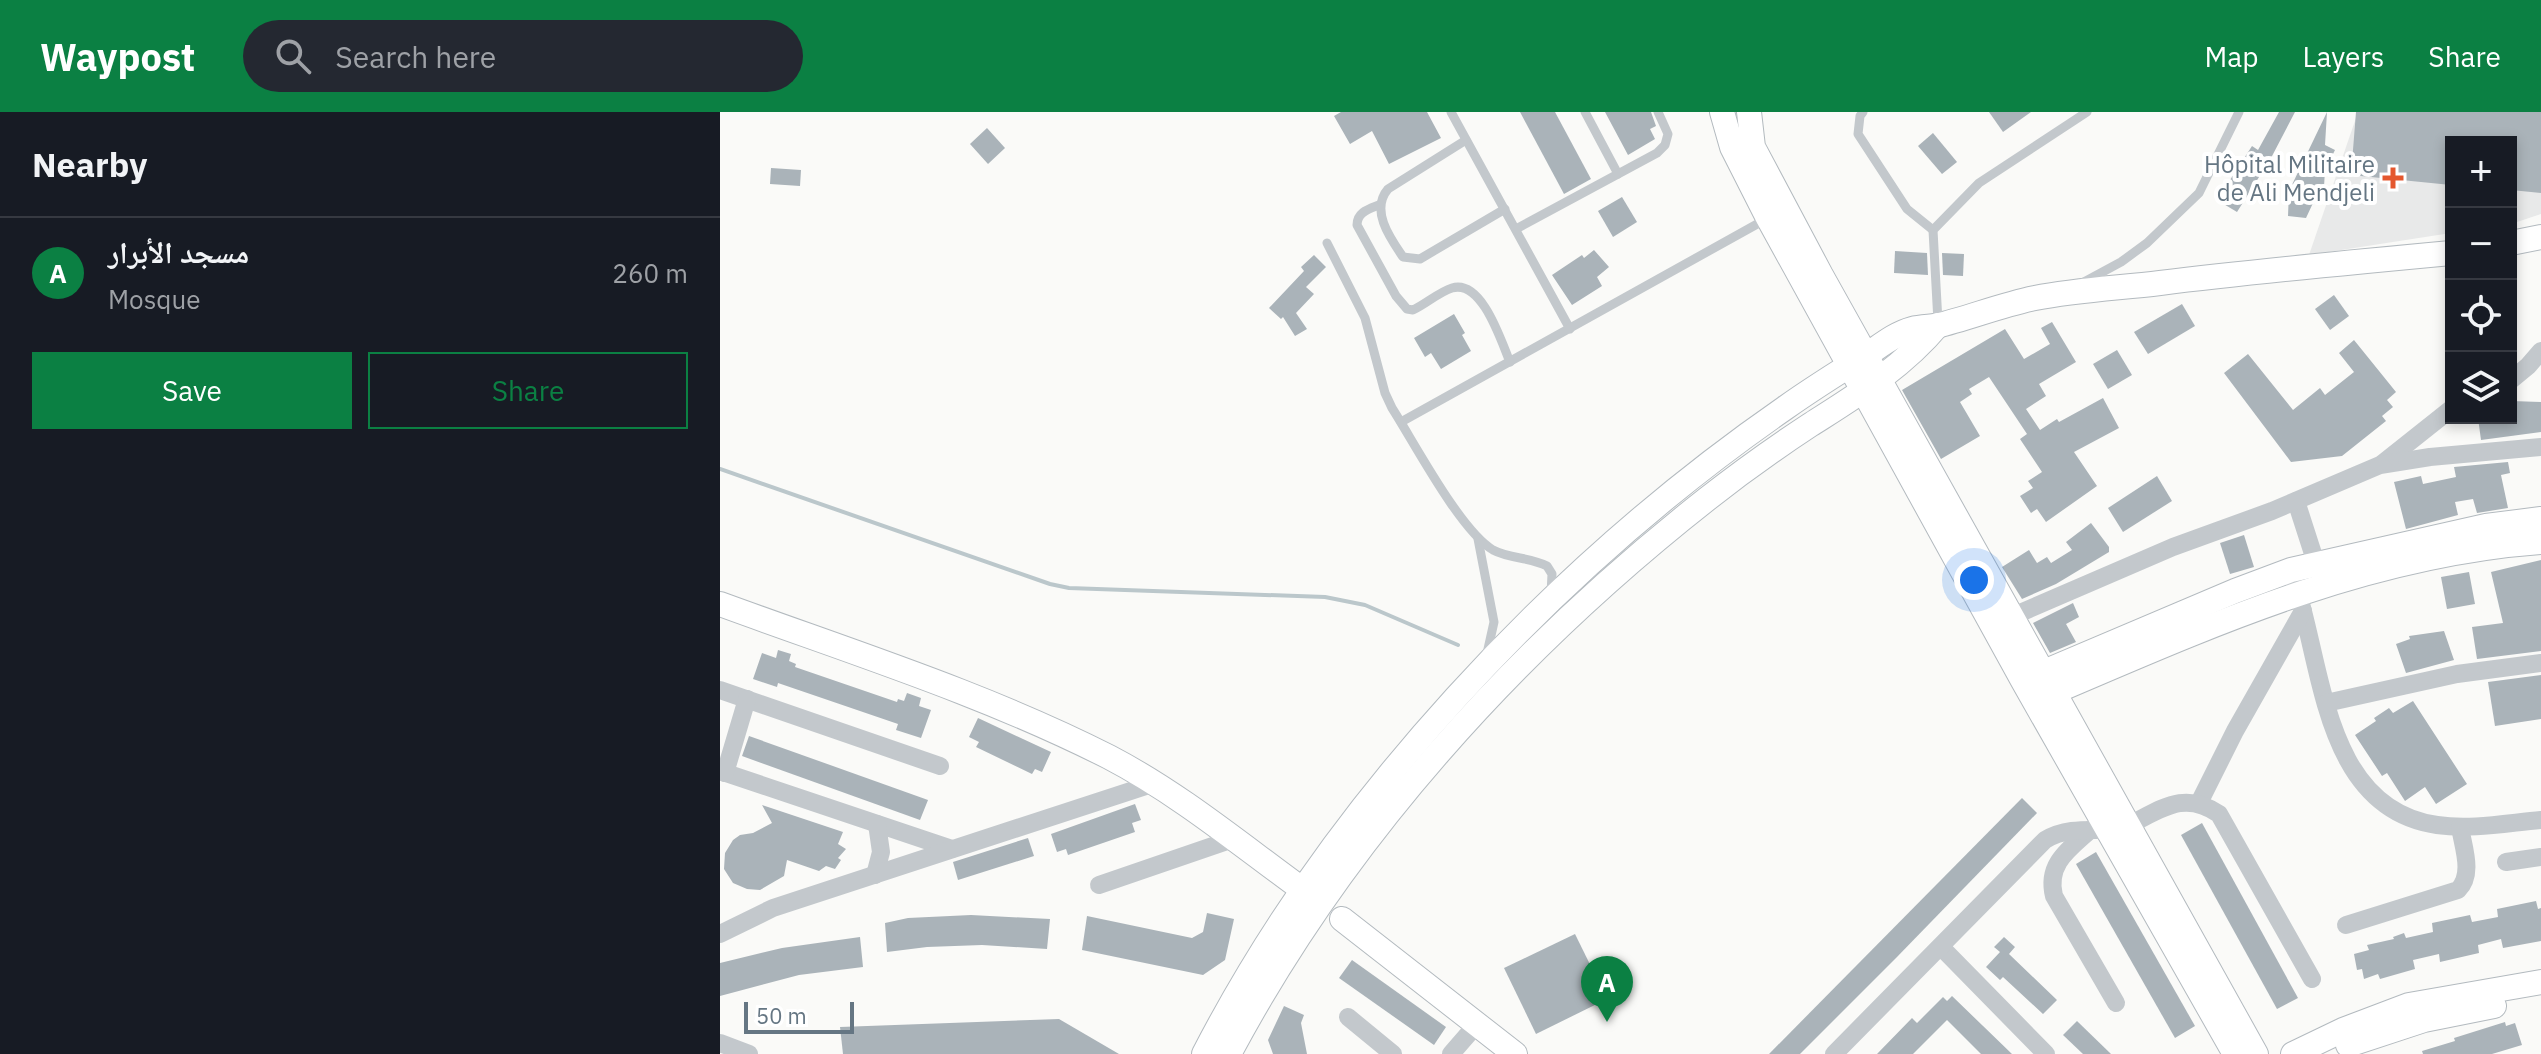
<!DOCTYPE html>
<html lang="en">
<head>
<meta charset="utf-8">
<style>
  :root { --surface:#171b24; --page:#242831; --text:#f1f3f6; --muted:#9ea1a6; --line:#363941; --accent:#0b8043 }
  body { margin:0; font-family:"IBM Plex Sans","Noto Naskh Arabic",sans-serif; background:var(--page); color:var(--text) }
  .controls { position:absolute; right:24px; top:24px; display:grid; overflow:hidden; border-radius:0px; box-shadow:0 4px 12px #0003 }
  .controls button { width:72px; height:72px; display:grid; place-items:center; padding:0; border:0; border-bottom:2px solid var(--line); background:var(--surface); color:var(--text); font:40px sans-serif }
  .scale { position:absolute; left:24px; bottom:20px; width:110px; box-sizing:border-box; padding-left:8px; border:4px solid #657683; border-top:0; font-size:22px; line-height:28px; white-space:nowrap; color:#657683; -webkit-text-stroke:6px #fff; paint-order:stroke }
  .you { position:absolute; left:1254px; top:468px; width:28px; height:28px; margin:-20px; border:6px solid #fff; border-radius:50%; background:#1a73e8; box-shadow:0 0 0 12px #1a73e833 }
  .badge { display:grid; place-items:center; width:52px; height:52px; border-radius:50%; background:var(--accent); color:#fff; font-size:26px; font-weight:700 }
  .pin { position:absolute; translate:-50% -66px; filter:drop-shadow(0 2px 4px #0008) }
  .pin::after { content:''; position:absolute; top:42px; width:28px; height:24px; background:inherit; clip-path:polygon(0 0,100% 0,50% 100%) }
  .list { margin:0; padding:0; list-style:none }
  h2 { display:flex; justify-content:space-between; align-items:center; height:104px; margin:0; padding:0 32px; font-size:34px }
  h2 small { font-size:26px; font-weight:400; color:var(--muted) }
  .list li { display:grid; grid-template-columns:52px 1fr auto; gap:24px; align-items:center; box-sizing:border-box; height:112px; padding:0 32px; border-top:2px solid var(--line) }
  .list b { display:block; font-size:30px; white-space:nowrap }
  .list p { margin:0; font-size:26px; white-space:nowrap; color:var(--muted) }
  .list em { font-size:26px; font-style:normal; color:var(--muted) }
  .actions { display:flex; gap:16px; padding:24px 32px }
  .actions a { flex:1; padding:18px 0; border:2px solid var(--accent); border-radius:0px; text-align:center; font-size:28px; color:var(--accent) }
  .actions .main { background:var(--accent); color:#fff }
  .icon { flex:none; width:44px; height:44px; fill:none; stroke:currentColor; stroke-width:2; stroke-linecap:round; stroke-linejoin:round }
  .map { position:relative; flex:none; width:1821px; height:942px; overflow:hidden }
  header { display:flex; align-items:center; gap:48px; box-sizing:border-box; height:112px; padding:0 40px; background:var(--accent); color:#fff }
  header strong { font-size:38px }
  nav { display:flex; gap:44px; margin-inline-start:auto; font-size:28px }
  .search { width:560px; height:72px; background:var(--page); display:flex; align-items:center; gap:20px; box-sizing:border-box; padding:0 28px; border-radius:44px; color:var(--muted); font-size:30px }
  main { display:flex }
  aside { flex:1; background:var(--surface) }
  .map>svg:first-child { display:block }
</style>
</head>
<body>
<header>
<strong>Waypost</strong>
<div class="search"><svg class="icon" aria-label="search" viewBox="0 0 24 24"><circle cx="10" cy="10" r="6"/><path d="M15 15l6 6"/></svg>Search here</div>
<nav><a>Map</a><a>Layers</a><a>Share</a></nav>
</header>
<main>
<aside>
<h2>Nearby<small></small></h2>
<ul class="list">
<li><span class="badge">A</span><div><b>مسجد الأبرار</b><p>Mosque</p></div><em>260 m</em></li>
</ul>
<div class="actions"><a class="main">Save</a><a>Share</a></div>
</aside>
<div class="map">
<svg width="1821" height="942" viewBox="0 0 1821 942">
  <rect width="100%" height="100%" fill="#fafaf8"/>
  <polygon fill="#e8e9e9" points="1638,0 1821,0 1821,102 1791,112 1791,30 1731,30 1731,121 1589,143"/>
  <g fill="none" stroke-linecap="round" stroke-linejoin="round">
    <polyline stroke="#bbc7cb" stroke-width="4" points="0,357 330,472 349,476 605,485 645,493 738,533"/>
  </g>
  <g fill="#aab3b9">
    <polygon points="621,0 707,0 721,26 669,52 652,19 630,32 614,4"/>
    <polygon points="800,0 835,0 871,67 844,82"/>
    <polygon points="885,0 931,0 936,14 930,17 935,27 908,43"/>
    <polygon points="1269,0 1311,0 1283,20"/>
    <polygon points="1559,0 1575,0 1551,46 1517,100 1497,88 1532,34 1538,38"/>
    <polygon points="1607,0 1605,33 1615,38 1605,58 1603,92 1593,91 1586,106 1568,104 1569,79"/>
    <polygon points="1636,0 1821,0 1821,81 1791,78 1791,30 1731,30 1731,73 1631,63"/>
    <polygon points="267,16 285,36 268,52 250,32"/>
    <polygon points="1213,21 1237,50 1222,62 1198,34"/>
    <polygon points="51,56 81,58 80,74 50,72"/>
    <polygon points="902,85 917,110 893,125 878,99"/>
    <polygon points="874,138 889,155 877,165 882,174 852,193 832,163 862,143 864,146"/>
    <polygon points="1175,139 1207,141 1208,163 1174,161"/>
    <polygon points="1222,141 1244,142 1243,164 1223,163"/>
    <polygon points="594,143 606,155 586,175 594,182 576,201 587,217 575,224 563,205 561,207 549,196 584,159 581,155"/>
    <polygon points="1614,183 1629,204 1610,218 1595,197"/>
    <polygon points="1462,192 1475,214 1428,242 1414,220"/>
    <polygon points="734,202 745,221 742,223 751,239 721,257 711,241 705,245 694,226"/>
    <polygon points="1332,210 1356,250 1319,272 1326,284 1306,297 1320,318 1337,307 1339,310 1383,286 1399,316 1354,340 1377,374 1326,410 1317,397 1311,401 1300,384 1313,376 1308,369 1322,360 1300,327 1307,322 1269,265 1249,277 1252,282 1240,290 1260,324 1221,347 1182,278 1285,217 1304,247 1330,232 1321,216"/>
    <polygon points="1634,228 1676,280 1667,288 1673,295 1662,304 1666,309 1622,344 1571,350 1504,261 1528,242 1573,298 1600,276 1605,283 1634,260 1619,241"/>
    <polygon points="1397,238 1412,263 1388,277 1373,252"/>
    <polygon points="1791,289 1821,290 1821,320 1761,328 1758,306 1791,306"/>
    <polygon points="1788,350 1790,361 1781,363 1788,396 1757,401 1753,387 1735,390 1738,403 1686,417 1674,370 1701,364 1703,372 1736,365 1734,355"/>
    <polygon points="1437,364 1452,389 1403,420 1388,396"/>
    <polygon points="1371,411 1389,435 1389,440 1336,472 1302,487 1282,455 1309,438 1317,451 1327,445 1331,451 1352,438 1346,430"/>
    <polygon points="1524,423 1534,455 1510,462 1500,431"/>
    <polygon points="1821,448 1821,539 1757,547 1752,515 1783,511 1771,460"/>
    <polygon points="1749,460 1755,492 1727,497 1721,465"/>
    <polygon points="1353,491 1359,505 1346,512 1356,530 1330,541 1313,511"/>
    <polygon points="1724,519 1734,548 1686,561 1676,532 1690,527 1689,524"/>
    <polygon points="58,538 71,542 69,549 76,552 75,555 177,590 178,587 184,589 187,581 201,586 199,594 211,598 201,626 176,618 178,612 58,571 57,575 33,567 42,541 56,546"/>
    <polygon points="1821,563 1821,607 1775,614 1768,570"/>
    <polygon points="1693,589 1747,672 1716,692 1705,675 1685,689 1667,661 1662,664 1635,623 1656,609 1654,606 1669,596 1673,601"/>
    <polygon points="258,606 331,640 322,660 315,657 312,662 256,635 259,630 249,625"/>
    <polygon points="29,624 208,688 200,708 22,644"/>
    <polygon points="1302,686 1317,701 1176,846 1080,942 1049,942"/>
    <polygon points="415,692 421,708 412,711 415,720 348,743 346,737 337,740 331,722"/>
    <polygon points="42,693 123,720 118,732 126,737 118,746 121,748 115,757 106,754 99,759 67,748 64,764 40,778 27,777 13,771 4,757 5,741 13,728 20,723 33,721 52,711"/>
    <polygon points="1482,711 1578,886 1557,897 1461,723"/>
    <polygon points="308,726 314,744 238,768 233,750"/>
    <polygon points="1376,740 1475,914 1455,926 1356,752"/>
    <polygon points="1816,789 1818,797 1821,796 1821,829 1783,836 1781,827 1758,833 1759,841 1720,850 1719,842 1693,848 1695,857 1660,867 1658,862 1644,867 1642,857 1637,858 1634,842 1649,838 1647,833 1674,827 1673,825 1684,821 1686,826 1713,820 1712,811 1750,803 1752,810 1778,805 1777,797"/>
    <polygon points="487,801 514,807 505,848 483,863 362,838 367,804 472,826 483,820"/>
    <polygon points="251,803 330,807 327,837 262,833 207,835 167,840 165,811 188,806"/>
    <polygon points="855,822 887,887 816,922 784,856"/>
    <polygon points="140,825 143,855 79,863 0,884 0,851 62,836"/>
    <polygon points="1284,825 1295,835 1289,842 1337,888 1323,902 1283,865 1280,868 1266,855 1280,840 1274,835"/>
    <polygon points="632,848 726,915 714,933 619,866"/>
    <polygon points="1232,884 1292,942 1261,942 1227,908 1193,942 1157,942 1192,906 1197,911 1223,885 1227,889"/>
    <polygon points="564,894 584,903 581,911 587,942 553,942 548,928"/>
    <polygon points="339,907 399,942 123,942 120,915"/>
    <polygon points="1357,909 1391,942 1363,942 1343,923"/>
    <polygon points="1785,910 1786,914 1795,911 1802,933 1772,942 1703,942 1702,939 1735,929 1734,926"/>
  </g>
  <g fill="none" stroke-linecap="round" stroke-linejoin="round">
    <g stroke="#b3babf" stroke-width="26">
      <g id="secondary">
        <polyline points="1002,0 1012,35 1048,106 1303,569 1515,942"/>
        <polyline points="1029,0 1033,35 1101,163 1536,942"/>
        <polyline points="1791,131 1821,125"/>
        <path d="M0,492c131,48 265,90 389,153 73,38 138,93 205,141"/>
        <polyline points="1310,566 1515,479 1571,458 1766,414 1821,407"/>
        <path d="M1320,586c162,-69 322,-143 501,-156"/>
        <polyline points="622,807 795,942"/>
        <polyline points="1628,933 1704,908 1774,894"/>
        <path d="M484,942c129,-250 350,-486 581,-646 28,-20 57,-38 86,-56 13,-9 26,-19 41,-23 8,-2 16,-2 24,-3 33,-8 65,-21 99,-28 41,-8 83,-10 125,-15 97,-12 194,-21 291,-30"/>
        <path d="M509,942c115,-216 286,-404 478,-555 33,-26 68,-51 103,-74 47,-30 92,-57 128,-100"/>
        <polyline points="1573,942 1623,918 1689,893 1821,870"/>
      </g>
    </g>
    <g stroke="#c3c8cc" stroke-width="9">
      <polyline points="731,0 850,217"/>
      <polyline points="865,0 898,62"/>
      <polyline points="1143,0 1140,4 1138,22 1187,97 1213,118"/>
      <path d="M746,28l-78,49c-18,21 2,49 15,68l17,2 85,-50"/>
      <path d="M659,93c-10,4 -22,7 -22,20l39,71 11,13 6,1c13,-6 26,-18 39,-22 30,-9 49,53 58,74"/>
      <polyline points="796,117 937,41 945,33 948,22 938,0"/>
      <path d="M607,131l38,75 20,75 7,15c23,36 68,122 101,142 17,9 37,7 54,16l5,8 -1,20"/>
      <polyline points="1364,170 1401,150 1427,131 1479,81 1519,0"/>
      <polyline points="1218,210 1213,118 1259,71 1367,0"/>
      <polyline points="681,310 1048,106"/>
      <polyline points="758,427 774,510 766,546"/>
    </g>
    <g stroke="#c3c8cc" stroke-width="18">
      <polyline points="1791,268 1808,254 1821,239"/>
      <polyline points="1663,351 1731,297"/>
      <polyline points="1576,389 1596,451"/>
      <path d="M1575,471c28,84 29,226 142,242 34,5 70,-2 104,-5"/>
      <polyline points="1293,504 1453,435 1552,399 1660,353 1710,345 1821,335"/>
      <polyline points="0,578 220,654"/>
      <polyline points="1606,591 1737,562 1821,551"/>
      <polyline points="0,659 232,737"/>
      <polyline points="5,661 27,587"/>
      <polyline points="1479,691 1515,619 1583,499"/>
      <path d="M1409,713c33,-16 55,-35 90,-11l93,165"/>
      <path d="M1370,718c-21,19 -44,34 -36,66l62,107"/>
      <polyline points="1786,750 1821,745"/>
      <polyline points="155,763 161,740 157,712"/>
      <polyline points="379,773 513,727"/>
      <path d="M1626,813l112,-35c16,-16 5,-43 2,-63"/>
      <polyline points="0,822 53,796 432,672"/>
      <polyline points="1221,835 1326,942"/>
      <polyline points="628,905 673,942"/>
      <polyline points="0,931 29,942"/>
      <polyline points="731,942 757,912"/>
      <path d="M1114,942l211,-214c20,-12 41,-10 63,-10"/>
    </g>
    <use href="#secondary" stroke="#fff" stroke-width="24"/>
  </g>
  <path fill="#e4572e" stroke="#fff" stroke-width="3" d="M1669 54h8v8h8v8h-8v8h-8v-8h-8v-8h8z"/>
  <g text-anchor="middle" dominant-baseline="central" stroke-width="8" stroke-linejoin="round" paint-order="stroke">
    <g font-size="24" fill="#657683" stroke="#fff" text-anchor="end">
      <text x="1655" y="52">Hôpital Militaire<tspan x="1655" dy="28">de Ali Mendjeli</tspan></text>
    </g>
  </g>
</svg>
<div class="controls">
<button>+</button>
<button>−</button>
<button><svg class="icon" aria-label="locate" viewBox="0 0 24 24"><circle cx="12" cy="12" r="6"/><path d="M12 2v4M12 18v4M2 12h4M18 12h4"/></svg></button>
<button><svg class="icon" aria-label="layers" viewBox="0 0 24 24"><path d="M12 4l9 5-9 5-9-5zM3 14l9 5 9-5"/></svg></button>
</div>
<div class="scale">50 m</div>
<div class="you"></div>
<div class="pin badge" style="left:887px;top:910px">A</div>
</div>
</main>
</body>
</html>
